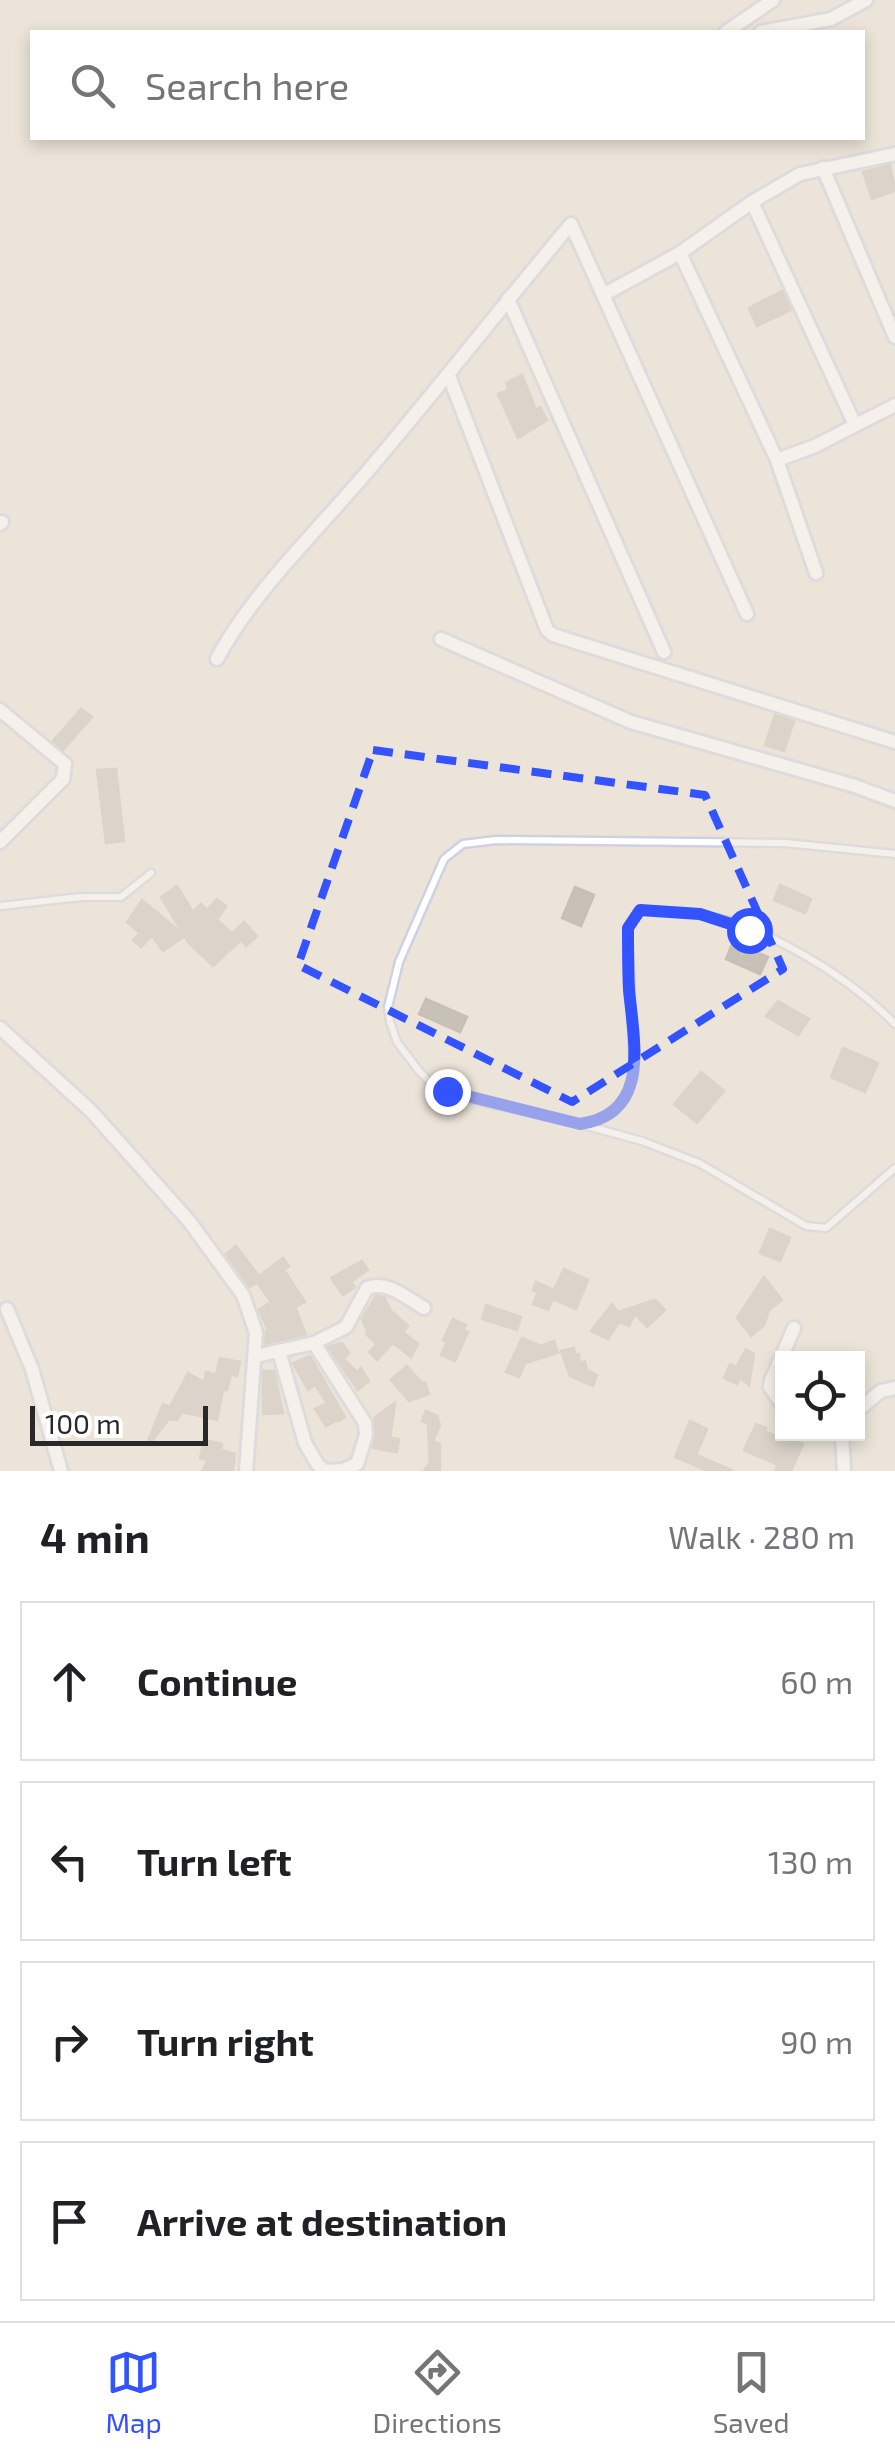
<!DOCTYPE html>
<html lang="en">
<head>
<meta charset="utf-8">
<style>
  :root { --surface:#fff; --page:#f6f6f6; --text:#202124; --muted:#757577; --line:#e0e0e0; --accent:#3253ff }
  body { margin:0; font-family:"Exo 2",sans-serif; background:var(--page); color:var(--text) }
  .controls { position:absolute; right:30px; bottom:30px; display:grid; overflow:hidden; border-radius:0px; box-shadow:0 5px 15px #0003 }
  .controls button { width:90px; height:90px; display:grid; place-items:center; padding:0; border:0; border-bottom:2px solid var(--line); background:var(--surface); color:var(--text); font:50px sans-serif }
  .scale { position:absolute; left:30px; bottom:25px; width:178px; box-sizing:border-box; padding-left:10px; border:5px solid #282828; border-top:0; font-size:28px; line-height:35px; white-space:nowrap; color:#282828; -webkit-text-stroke:8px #fff; paint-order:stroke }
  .stop { position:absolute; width:30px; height:30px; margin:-22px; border:8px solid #3253ff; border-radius:50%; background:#fff }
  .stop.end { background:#3253ff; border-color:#fff; box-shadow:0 2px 10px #0008 }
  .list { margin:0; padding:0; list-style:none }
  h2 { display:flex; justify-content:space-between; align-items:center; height:130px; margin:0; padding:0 40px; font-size:42px }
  h2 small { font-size:32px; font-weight:400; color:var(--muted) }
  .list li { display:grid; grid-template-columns:65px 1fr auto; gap:30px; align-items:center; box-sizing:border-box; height:160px; margin:0 20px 20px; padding:0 20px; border:2px solid var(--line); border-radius:0px }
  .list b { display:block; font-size:38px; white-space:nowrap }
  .list em { font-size:32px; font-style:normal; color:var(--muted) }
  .icon { flex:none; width:55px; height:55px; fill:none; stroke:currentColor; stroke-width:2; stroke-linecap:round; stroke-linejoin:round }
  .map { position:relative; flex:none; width:895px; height:1471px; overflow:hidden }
  .search { position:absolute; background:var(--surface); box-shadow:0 5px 15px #0003; left:30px; right:30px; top:30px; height:110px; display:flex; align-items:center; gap:25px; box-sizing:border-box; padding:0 35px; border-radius:0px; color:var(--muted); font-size:38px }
  .sheet { height:850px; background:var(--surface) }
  nav { display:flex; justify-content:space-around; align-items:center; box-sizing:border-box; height:140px; border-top:2px solid var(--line); background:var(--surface); font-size:28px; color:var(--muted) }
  nav a { display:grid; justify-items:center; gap:5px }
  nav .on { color:var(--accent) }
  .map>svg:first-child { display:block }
</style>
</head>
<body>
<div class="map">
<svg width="895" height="1471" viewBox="0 0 895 1471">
  <rect width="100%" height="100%" fill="#ece4d8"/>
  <g fill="#c7c1b8" stroke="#c7c0b2" stroke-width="2.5">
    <polygon points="890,165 895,191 872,199 863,172"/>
    <polygon points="782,291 791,310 757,326 749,308"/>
    <polygon points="522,375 536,410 540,407 547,420 518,438 498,394 509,390 506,383"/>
    <polygon points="81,709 92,717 63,750 53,741"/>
    <polygon points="775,715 794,721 784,751 765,745"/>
    <polygon points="116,769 124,841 106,843 97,770"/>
    <polygon points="780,885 811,899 805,913 774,900"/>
    <polygon points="177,886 193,912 201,904 207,910 217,899 226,906 217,920 232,933 244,922 257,936 246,946 241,940 213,966 188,942 161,897"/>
    <polygon points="575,887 594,895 581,926 562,918"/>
    <polygon points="142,900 185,936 163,951 152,936 141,947 133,940 140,933 127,922"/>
    <polygon points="733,942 768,957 760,974 726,959"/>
    <polygon points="426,999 467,1017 460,1032 419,1014"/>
    <polygon points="778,1001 809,1019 798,1035 766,1016"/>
    <polygon points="843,1048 878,1063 865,1092 831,1077"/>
    <polygon points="701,1072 724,1091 697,1123 674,1104"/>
    <polygon points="770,1229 790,1238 780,1261 760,1253"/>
    <polygon points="236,1246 259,1276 283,1258 289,1266 284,1270 305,1302 295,1307 306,1335 265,1344 266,1331 268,1330 259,1310 271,1302 257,1282 250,1287 226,1254"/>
    <polygon points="362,1261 368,1270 351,1282 355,1287 343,1295 331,1278"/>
    <polygon points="564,1269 588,1280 576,1309 553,1299 548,1310 533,1304 538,1292 533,1290 536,1282 554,1290"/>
    <polygon points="764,1277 782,1300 769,1310 764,1325 751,1336 737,1318"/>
    <polygon points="376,1296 384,1297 391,1311 408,1326 403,1332 418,1344 411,1357 393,1343 377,1360 369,1352 377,1344 366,1334 368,1333 362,1319"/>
    <polygon points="655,1300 665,1310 647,1327 635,1314 629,1326 619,1322 608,1339 591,1331 612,1304 618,1312"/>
    <polygon points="486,1305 521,1317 517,1330 482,1319"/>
    <polygon points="453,1319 466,1325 463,1330 468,1332 455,1361 441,1355 447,1342 443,1340"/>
    <polygon points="522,1338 541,1346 554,1341 558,1353 525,1363 519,1377 506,1372"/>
    <polygon points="342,1343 349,1353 343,1358 357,1372 361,1368 369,1381 358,1390 328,1347"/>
    <polygon points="574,1348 575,1354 579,1354 579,1363 585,1361 587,1370 597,1375 593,1386 570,1376 561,1351"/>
    <polygon points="746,1349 754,1354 749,1385 740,1378 737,1384 724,1378 730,1364 736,1367"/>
    <polygon points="310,1356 345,1417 339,1421 334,1412 337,1420 326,1426 315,1409 327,1403 315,1385 308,1390 293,1363"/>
    <polygon points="220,1358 240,1362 237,1376 231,1374 227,1390 223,1390 217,1420 182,1412 177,1420 169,1419 151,1442 148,1441 163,1404 170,1407 188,1373 204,1382 206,1372 216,1375"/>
    <polygon points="407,1366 422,1383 425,1382 429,1394 409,1401 391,1380"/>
    <polygon points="263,1371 274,1371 283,1413 263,1414"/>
    <polygon points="395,1403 390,1438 399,1439 397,1452 373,1448 375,1417"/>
    <polygon points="426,1411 437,1416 440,1425 433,1441 440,1444 440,1471 424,1471 430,1462 428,1424 422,1421"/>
    <polygon points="690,1421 707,1429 696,1455 733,1471 708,1471 675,1457"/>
    <polygon points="756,1424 766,1428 764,1431 788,1442 790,1438 803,1444 791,1471 775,1471 778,1465 744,1450"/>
    <polygon points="204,1440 222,1444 221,1450 235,1454 233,1471 202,1471 208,1460 200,1458"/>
  </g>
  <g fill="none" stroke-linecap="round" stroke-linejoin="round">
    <g stroke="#cdd1e3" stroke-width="11">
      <g id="lane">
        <polyline points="895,854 785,843 496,840 463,844 444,859 399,962 388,1007 390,1022 397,1042 419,1071 432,1084 469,1099 580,1124 642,1141 699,1163 806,1226 826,1228 895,1168"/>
        <polyline points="0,906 81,897 121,897 151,873"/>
        <path d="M586,1123c28,-4 40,-21 48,-47l-6,-148 12,-18c20,2 42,1 62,5 65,11 147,62 193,109"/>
      </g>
    </g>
    <g stroke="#cdd1e3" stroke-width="18">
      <g id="street">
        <polyline points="726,32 773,0"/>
        <polyline points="761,32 831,19 866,0"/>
        <polyline points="823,168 895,337"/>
        <polyline points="752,202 855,425"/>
        <polyline points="680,253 777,460 816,573"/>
        <polyline points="603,295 680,253 752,202 800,174 895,154"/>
        <polyline points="508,299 664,652"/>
        <polyline points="449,376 547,630 553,635 895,742"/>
        <polyline points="777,460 815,446 895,405"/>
        <polyline points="0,524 2,522"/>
        <polyline points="441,639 631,722 855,786 895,801"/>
        <path d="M217,659c34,-65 101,-129 149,-186 70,-82 136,-167 205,-249l176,390"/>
        <polyline points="0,710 65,764 63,779 0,842"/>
        <polyline points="0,1028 91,1111 189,1221 243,1295 256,1333 246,1471"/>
        <polyline points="7,1309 32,1369 61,1471"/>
        <polyline points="279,1351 305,1443 318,1465 325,1471 343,1470 357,1464 366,1435 365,1423 314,1343"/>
        <path d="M256,1356l58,-13 32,-16 21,-39c20,-8 40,10 57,20"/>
        <polyline points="782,1404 770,1387 771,1381 794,1328"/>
        <polyline points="858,1410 881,1391 895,1388"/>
        <polyline points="842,1434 844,1471"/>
      </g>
    </g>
    <use href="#lane" stroke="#fff" stroke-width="6"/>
    <use href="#street" stroke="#fff" stroke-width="12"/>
  </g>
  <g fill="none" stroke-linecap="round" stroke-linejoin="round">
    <path stroke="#3253ff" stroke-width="12" d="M447,1091l133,33c71,-10 54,-81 49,-134 -1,-21 -1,-42 -1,-62l12,-18 60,4 49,16"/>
  </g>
  <path d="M0 0H895V1471H0ZM373,750l332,45 78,174 -211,133 -274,-137z" fill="#ece4d8" fill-opacity=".55" fill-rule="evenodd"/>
  <path fill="none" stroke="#3253ff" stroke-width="8" stroke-dasharray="20 12" stroke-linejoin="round" d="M373,750l332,45 78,174 -211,133 -274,-137z"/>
</svg>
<div class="controls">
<button><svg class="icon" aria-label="locate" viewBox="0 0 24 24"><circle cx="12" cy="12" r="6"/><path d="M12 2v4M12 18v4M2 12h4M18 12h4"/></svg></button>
</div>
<div class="scale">100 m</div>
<div class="stop" style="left:749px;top:930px"></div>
<div class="stop end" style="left:447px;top:1091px"></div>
<div class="search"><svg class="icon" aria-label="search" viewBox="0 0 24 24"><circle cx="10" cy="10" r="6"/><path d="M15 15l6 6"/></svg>Search here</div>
</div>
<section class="sheet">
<h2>4 min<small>Walk · 280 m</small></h2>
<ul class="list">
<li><svg class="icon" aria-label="ahead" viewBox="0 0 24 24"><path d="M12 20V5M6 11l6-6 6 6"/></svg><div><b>Continue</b></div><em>60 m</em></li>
<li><svg class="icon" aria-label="left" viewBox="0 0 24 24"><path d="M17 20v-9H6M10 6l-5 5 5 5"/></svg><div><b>Turn left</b></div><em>130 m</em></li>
<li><svg class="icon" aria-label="right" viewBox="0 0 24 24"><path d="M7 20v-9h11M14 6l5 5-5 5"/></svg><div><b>Turn right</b></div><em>90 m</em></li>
<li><svg class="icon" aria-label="arrive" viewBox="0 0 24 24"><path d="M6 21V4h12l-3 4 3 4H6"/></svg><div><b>Arrive at destination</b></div></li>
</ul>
</section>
<nav>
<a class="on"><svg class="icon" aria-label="map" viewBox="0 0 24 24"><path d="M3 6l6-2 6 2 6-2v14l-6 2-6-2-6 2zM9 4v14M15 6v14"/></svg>Map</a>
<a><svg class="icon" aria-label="directions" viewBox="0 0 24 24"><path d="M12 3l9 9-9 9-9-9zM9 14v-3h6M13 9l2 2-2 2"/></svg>Directions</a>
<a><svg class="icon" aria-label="saved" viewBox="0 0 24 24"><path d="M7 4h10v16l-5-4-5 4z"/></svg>Saved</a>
</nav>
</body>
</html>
